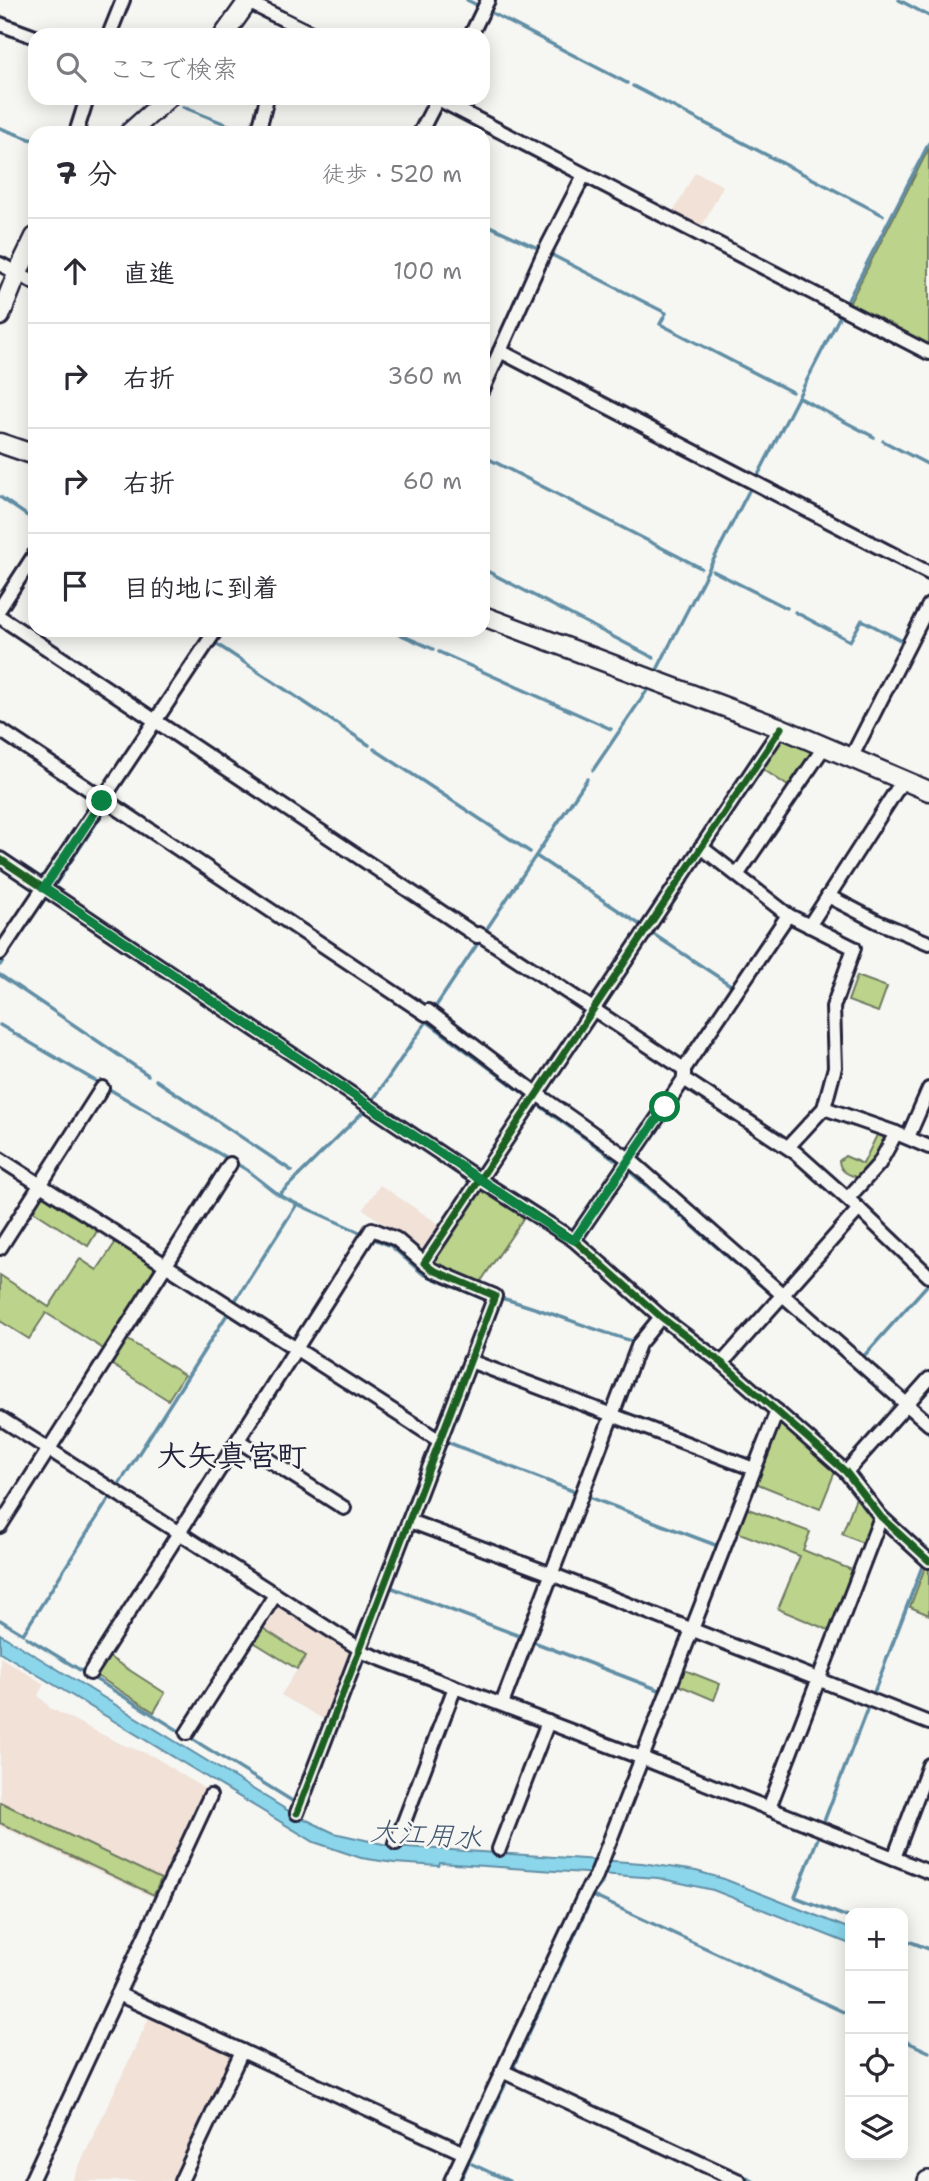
<!DOCTYPE html>
<html lang="ja">
<head>
<meta charset="utf-8">
<style>
  :root { --surface:#fff; --page:#f7f7f7; --text:#2b2b33; --muted:#7c7c81; --line:#e1e1e2 }
  body { margin:0; font-family:"Shantell Sans","Klee One",sans-serif; background:var(--page); color:var(--text) }
  .controls { position:absolute; right:21px; bottom:21px; display:grid; overflow:hidden; border-radius:14px; box-shadow:0 4px 18px #0003 }
  .controls button { width:63px; height:63px; display:grid; place-items:center; padding:0; border:0; border-bottom:2px solid var(--line); background:var(--surface); color:var(--text); font:35px sans-serif }
  .stop { position:absolute; width:21px; height:21px; margin:-16px; border:5px solid #0b8043; border-radius:50%; background:#fff }
  .stop.end { background:#0b8043; border-color:#fff; box-shadow:0 2px 7px #0008 }
  .list { margin:0; padding:0; list-style:none }
  h2 { display:flex; justify-content:space-between; align-items:center; height:91px; margin:0; padding:0 28px; font-size:30px }
  h2 small { font-size:23px; font-weight:400; color:var(--muted) }
  .list li { display:grid; grid-template-columns:46px 1fr auto; gap:21px; align-items:center; box-sizing:border-box; height:105px; padding:0 28px; border-top:2px solid var(--line) }
  .list b { display:block; font-size:26px; white-space:nowrap }
  .list em { font-size:23px; font-style:normal; color:var(--muted) }
  .icon { flex:none; width:38px; height:38px; fill:none; stroke:currentColor; stroke-width:2; stroke-linecap:round; stroke-linejoin:round }
  .map { position:relative; flex:none; width:929px; height:2181px; overflow:hidden }
  .search { position:absolute; background:var(--surface); box-shadow:0 4px 18px #0003; left:28px; top:28px; width:462px; height:77px; display:flex; align-items:center; gap:18px; box-sizing:border-box; padding:0 24px; border-radius:21px; color:var(--muted); font-size:26px }
  .panel { position:absolute; background:var(--surface); box-shadow:0 4px 18px #0003; left:28px; top:126px; width:462px; height:511px; border-radius:21px }
  .map>svg:first-child { display:block }
</style>
</head>
<body>
<div class="map">
<svg width="929" height="2181" viewBox="0 0 929 2181">
  <rect width="100%" height="100%" fill="#f6f6f2"/>
  <filter id="ink" filterUnits="userSpaceOnUse"><feTurbulence type="fractalNoise" baseFrequency=".0143" numOctaves="2"/><feDisplacementMap in="SourceGraphic" scale="14" xChannelSelector="R" yChannelSelector="G"/><feConvolveMatrix kernelMatrix="1 2 1 2 8 2 1 2 1" color-interpolation-filters="sRGB"/></filter>
  <g filter="url(#ink)">
    <g fill="#f1e1d7">
      <polygon points="695,172 723,186 701,228 673,213"/>
      <polygon points="380,1185 442,1226 426,1249 421,1250 363,1209"/>
      <polygon points="282,1604 349,1648 349,1657 325,1720 281,1695 306,1656 261,1627 274,1606"/>
      <polygon points="0,1657 44,1684 38,1695 50,1708 121,1744 153,1756 206,1790 155,1898 0,1826"/>
      <polygon points="150,2016 235,2056 176,2181 72,2181"/>
    </g>
    <g fill="#bbd38a" stroke="#6e7a62" stroke-width="2">
      <polygon points="929,148 929,345 849,304"/>
      <polygon points="785,740 811,748 815,753 791,788 760,767 777,741"/>
      <polygon points="857,976 887,987 878,1012 848,1001"/>
      <path d="M837,1117l52,16 -11,26 -19,19c-10,-3 -19,-6 -20,-17l6,-5 18,8 15,-31 -30,-8z"/>
      <polygon points="486,1189 525,1216 479,1284 435,1265 434,1259 479,1190"/>
      <polygon points="47,1195 99,1228 88,1246 30,1209 38,1196"/>
      <polygon points="117,1240 154,1263 156,1270 105,1350 46,1313 29,1339 0,1321 0,1275 49,1307 80,1259 97,1270"/>
      <polygon points="125,1338 184,1375 168,1400 109,1363"/>
      <polygon points="781,1422 836,1469 820,1509 753,1482 775,1423"/>
      <path d="M857,1495c20,24 20,20 10,50l-25,-11z"/>
      <polygon points="743,1507 810,1532 803,1550 857,1572 833,1632 778,1609 800,1556 734,1531"/>
      <polygon points="926,1565 929,1568 929,1615 910,1607"/>
      <polygon points="261,1627 306,1656 297,1669 252,1641"/>
      <polygon points="106,1655 165,1693 154,1712 94,1674"/>
      <polygon points="682,1669 720,1684 714,1700 676,1684"/>
      <polygon points="0,1802 161,1879 154,1895 0,1823"/>
    </g>
    <polygon fill="#8bd6eb" stroke="#618ea5" stroke-width="2" points="0,1634 292,1813 334,1833 392,1846 642,1863 696,1871 724,1879 850,1929 850,1944 713,1890 658,1878 440,1863 439,1866 394,1863 361,1858 314,1842 0,1652"/>
    <g fill="none" stroke-linecap="round" stroke-linejoin="round">
      <g stroke="#618ea5" stroke-width="3.5">
        <polyline points="467,0 481,7"/>
        <polyline points="899,0 929,16"/>
        <polyline points="478,35 490,12 627,83"/>
        <polyline points="633,86 883,215"/>
        <polyline points="183,107 248,133"/>
        <polyline points="0,128 35,141"/>
        <polyline points="428,133 441,108"/>
        <polyline points="483,223 542,250"/>
        <polyline points="548,253 666,313 660,324 792,392"/>
        <polyline points="847,302 929,143"/>
        <polyline points="798,397 874,437"/>
        <polyline points="883,441 929,465"/>
        <polyline points="483,456 701,568"/>
        <polyline points="756,479 841,314"/>
        <polyline points="0,497 35,521"/>
        <polyline points="483,569 654,658"/>
        <polyline points="713,571 787,608"/>
        <polyline points="795,612 850,641 862,620 904,642"/>
        <polyline points="198,630 207,636"/>
        <polyline points="390,630 433,649"/>
        <polyline points="671,642 751,487"/>
        <polyline points="215,643 369,745"/>
        <polyline points="439,652 611,729"/>
        <polyline points="655,674 670,644"/>
        <polyline points="374,749 530,852"/>
        <polyline points="593,770 650,686"/>
        <polyline points="536,856 642,926"/>
        <polyline points="55,885 103,813"/>
        <polyline points="486,930 587,779"/>
        <polyline points="650,932 732,986"/>
        <polyline points="0,965 45,898"/>
        <polyline points="0,975 148,1075"/>
        <polyline points="434,1009 478,943"/>
        <polyline points="421,1017 527,1096"/>
        <polyline points="0,1025 247,1170 279,1195"/>
        <polyline points="156,1080 292,1171"/>
        <polyline points="373,1100 427,1021"/>
        <polyline points="536,1103 620,1163"/>
        <polyline points="628,1170 773,1296"/>
        <polyline points="297,1204 364,1234"/>
        <polyline points="374,1239 391,1246 423,1274 488,1301 487,1304"/>
        <polyline points="235,1301 297,1204 279,1195 366,1109"/>
        <polyline points="782,1304 899,1407"/>
        <path d="M494,1314l7,-16c45,12 87,30 131,43"/>
        <polyline points="863,1357 929,1283"/>
        <polyline points="907,1413 929,1433"/>
        <polyline points="447,1442 578,1493"/>
        <polyline points="751,1460 770,1413"/>
        <polyline points="118,1486 228,1313"/>
        <polyline points="586,1496 718,1546"/>
        <polyline points="390,1587 522,1637"/>
        <polyline points="0,1620 23,1634 110,1497"/>
        <polyline points="688,1621 745,1475"/>
        <polyline points="26,1637 85,1673"/>
        <polyline points="531,1641 662,1691 661,1693"/>
        <polyline points="92,1677 294,1802 316,1747"/>
        <polyline points="873,1695 922,1567"/>
        <polyline points="823,1824 869,1704"/>
        <polyline points="819,1835 795,1897 850,1918"/>
        <polyline points="593,1896 850,2015"/>
        <polyline points="903,1939 929,1949"/>
        <polyline points="553,1982 594,1893 602,1883"/>
        <polyline points="903,2040 929,2052"/>
        <polyline points="520,2073 517,2071 514,2065 550,1988"/>
        <polyline points="370,2116 455,2156"/>
        <polyline points="472,2164 509,2181"/>
        <polyline points="740,2175 753,2181"/>
        <polyline points="40,2180 43,2181"/>
        <polyline points="460,2181 505,2085"/>
      </g>
      <g stroke="#22223b" stroke-width="18">
        <g id="street">
          <polyline points="248,2 315,35"/>
          <polyline points="0,24 35,37"/>
          <polyline points="109,35 123,0"/>
          <polyline points="471,35 488,0"/>
          <polyline points="436,98 929,353"/>
          <polyline points="76,133 87,98"/>
          <polyline points="258,133 267,98"/>
          <polyline points="420,133 438,98"/>
          <polyline points="0,264 35,283"/>
          <polyline points="500,351 929,573"/>
          <polyline points="483,389 543,255 584,175"/>
          <polyline points="0,608 35,554"/>
          <polyline points="0,617 477,936"/>
          <polyline points="0,730 426,1014"/>
          <polyline points="851,758 929,605"/>
          <polyline points="701,847 788,915"/>
          <polyline points="0,859 480,1180 574,1240 661,1317 722,1363 846,1472 881,1517 929,1561"/>
          <polyline points="738,874 824,747"/>
          <polyline points="828,896 878,922 929,943"/>
          <polyline points="809,926 903,780"/>
          <polyline points="479,934 684,1069"/>
          <polyline points="0,953 216,630"/>
          <polyline points="428,1011 537,1094 629,1159 929,1424"/>
          <polyline points="684,1079 796,1153 859,1209 929,1276"/>
          <polyline points="824,1108 896,1133"/>
          <polyline points="908,1137 929,1089"/>
          <polyline points="0,1159 440,1441"/>
          <polyline points="848,1198 879,1164 896,1133 929,1147"/>
          <polyline points="574,1240 684,1079 684,1069 788,915 854,948 833,1007 835,1067 824,1108 788,1147"/>
          <polyline points="0,1248 102,1088"/>
          <polyline points="470,1361 754,1469"/>
          <polyline points="722,1363 859,1209"/>
          <polyline points="0,1418 360,1649"/>
          <polyline points="239,1441 344,1508"/>
          <polyline points="846,1472 929,1379"/>
          <polyline points="409,1521 551,1574 929,1723"/>
          <polyline points="0,1526 230,1164"/>
          <polyline points="360,1651 642,1758 929,1872"/>
          <polyline points="90,1673 372,1229 396,1239 424,1263"/>
          <polyline points="502,1704 639,1344 661,1317"/>
          <polyline points="187,1733 275,1595"/>
          <polyline points="769,1808 881,1517"/>
          <polyline points="297,1813 495,1296 433,1270 424,1263 781,728"/>
          <polyline points="396,1843 455,1687"/>
          <polyline points="499,1849 548,1722"/>
          <polyline points="894,1858 929,1765"/>
          <polyline points="118,1994 464,2153"/>
          <polyline points="502,2071 739,2181"/>
          <polyline points="31,2181 210,1796"/>
          <polyline points="181,2181 242,2051"/>
          <polyline points="451,2181 586,1892 596,1876 777,1411"/>
        </g>
      </g>
      <g stroke="#22223b" stroke-width="23">
        <g id="secondary">
          <polyline points="224,35 249,0"/>
          <polyline points="129,133 168,98"/>
          <polyline points="0,316 17,274 35,237"/>
          <polyline points="0,443 35,455"/>
          <polyline points="483,616 781,728 929,791"/>
        </g>
      </g>
      <g stroke="#22223b" stroke-width="24">
        <polyline id="primary" points="928,2181 929,2181"/>
      </g>
      <use href="#street" stroke="#f6f6f2" stroke-width="12"/>
      <use href="#secondary" stroke="#f6f6f2" stroke-width="18"/>
      <use href="#primary" stroke="#f6f6f2" stroke-width="19"/>
      <g stroke="#f6f6f2" stroke-width="11">
        <g id="cycleway">
          <polyline points="0,859 480,1180 574,1240 661,1317 722,1363 846,1472 881,1517 929,1561"/>
          <polyline points="297,1813 495,1296 433,1270 424,1263 781,728"/>
        </g>
      </g>
      <use href="#cycleway" stroke="#1b5e20" stroke-width="7"/>
    </g>
  </g>
  <g fill="none" stroke-linecap="round" stroke-linejoin="round" filter="url(#ink)">
    <polyline stroke="#0b8043" stroke-width="9" points="102,801 44,888 563,1235 574,1240 665,1107"/>
  </g>
  <g text-anchor="middle" dominant-baseline="central" stroke-width="5" stroke-linejoin="round" paint-order="stroke">
    <g font-size="28" font-style="italic" fill="#425870" stroke="#f6f6f2">
      <text transform="translate(426 1834) rotate(4)">大江用水</text>
    </g>
    <g font-size="30" font-weight="bold" fill="#22223b" stroke="#f6f6f2">
      <text x="232" y="1455">大矢真宮町</text>
    </g>
  </g>
</svg>
<div class="controls">
<button>+</button>
<button>−</button>
<button><svg class="icon" aria-label="locate" viewBox="0 0 24 24"><circle cx="12" cy="12" r="6"/><path d="M12 2v4M12 18v4M2 12h4M18 12h4"/></svg></button>
<button><svg class="icon" aria-label="layers" viewBox="0 0 24 24"><path d="M12 4l9 5-9 5-9-5zM3 14l9 5 9-5"/></svg></button>
</div>
<div class="stop" style="left:665px;top:1107px"></div>
<div class="stop end" style="left:102px;top:801px"></div>
<div class="search"><svg class="icon" aria-label="search" viewBox="0 0 24 24"><circle cx="10" cy="10" r="6"/><path d="M15 15l6 6"/></svg>ここで検索</div>
<section class="panel">
<h2>7 分<small>徒歩 · 520 m</small></h2>
<ul class="list">
<li><svg class="icon" aria-label="ahead" viewBox="0 0 24 24"><path d="M12 20V5M6 11l6-6 6 6"/></svg><div><b>直進</b></div><em>100 m</em></li>
<li><svg class="icon" aria-label="right" viewBox="0 0 24 24"><path d="M7 20v-9h11M14 6l5 5-5 5"/></svg><div><b>右折</b></div><em>360 m</em></li>
<li><svg class="icon" aria-label="right" viewBox="0 0 24 24"><path d="M7 20v-9h11M14 6l5 5-5 5"/></svg><div><b>右折</b></div><em>60 m</em></li>
<li><svg class="icon" aria-label="arrive" viewBox="0 0 24 24"><path d="M6 21V4h12l-3 4 3 4H6"/></svg><div><b>目的地に到着</b></div></li>
</ul>
</section>
</div>
</body>
</html>
